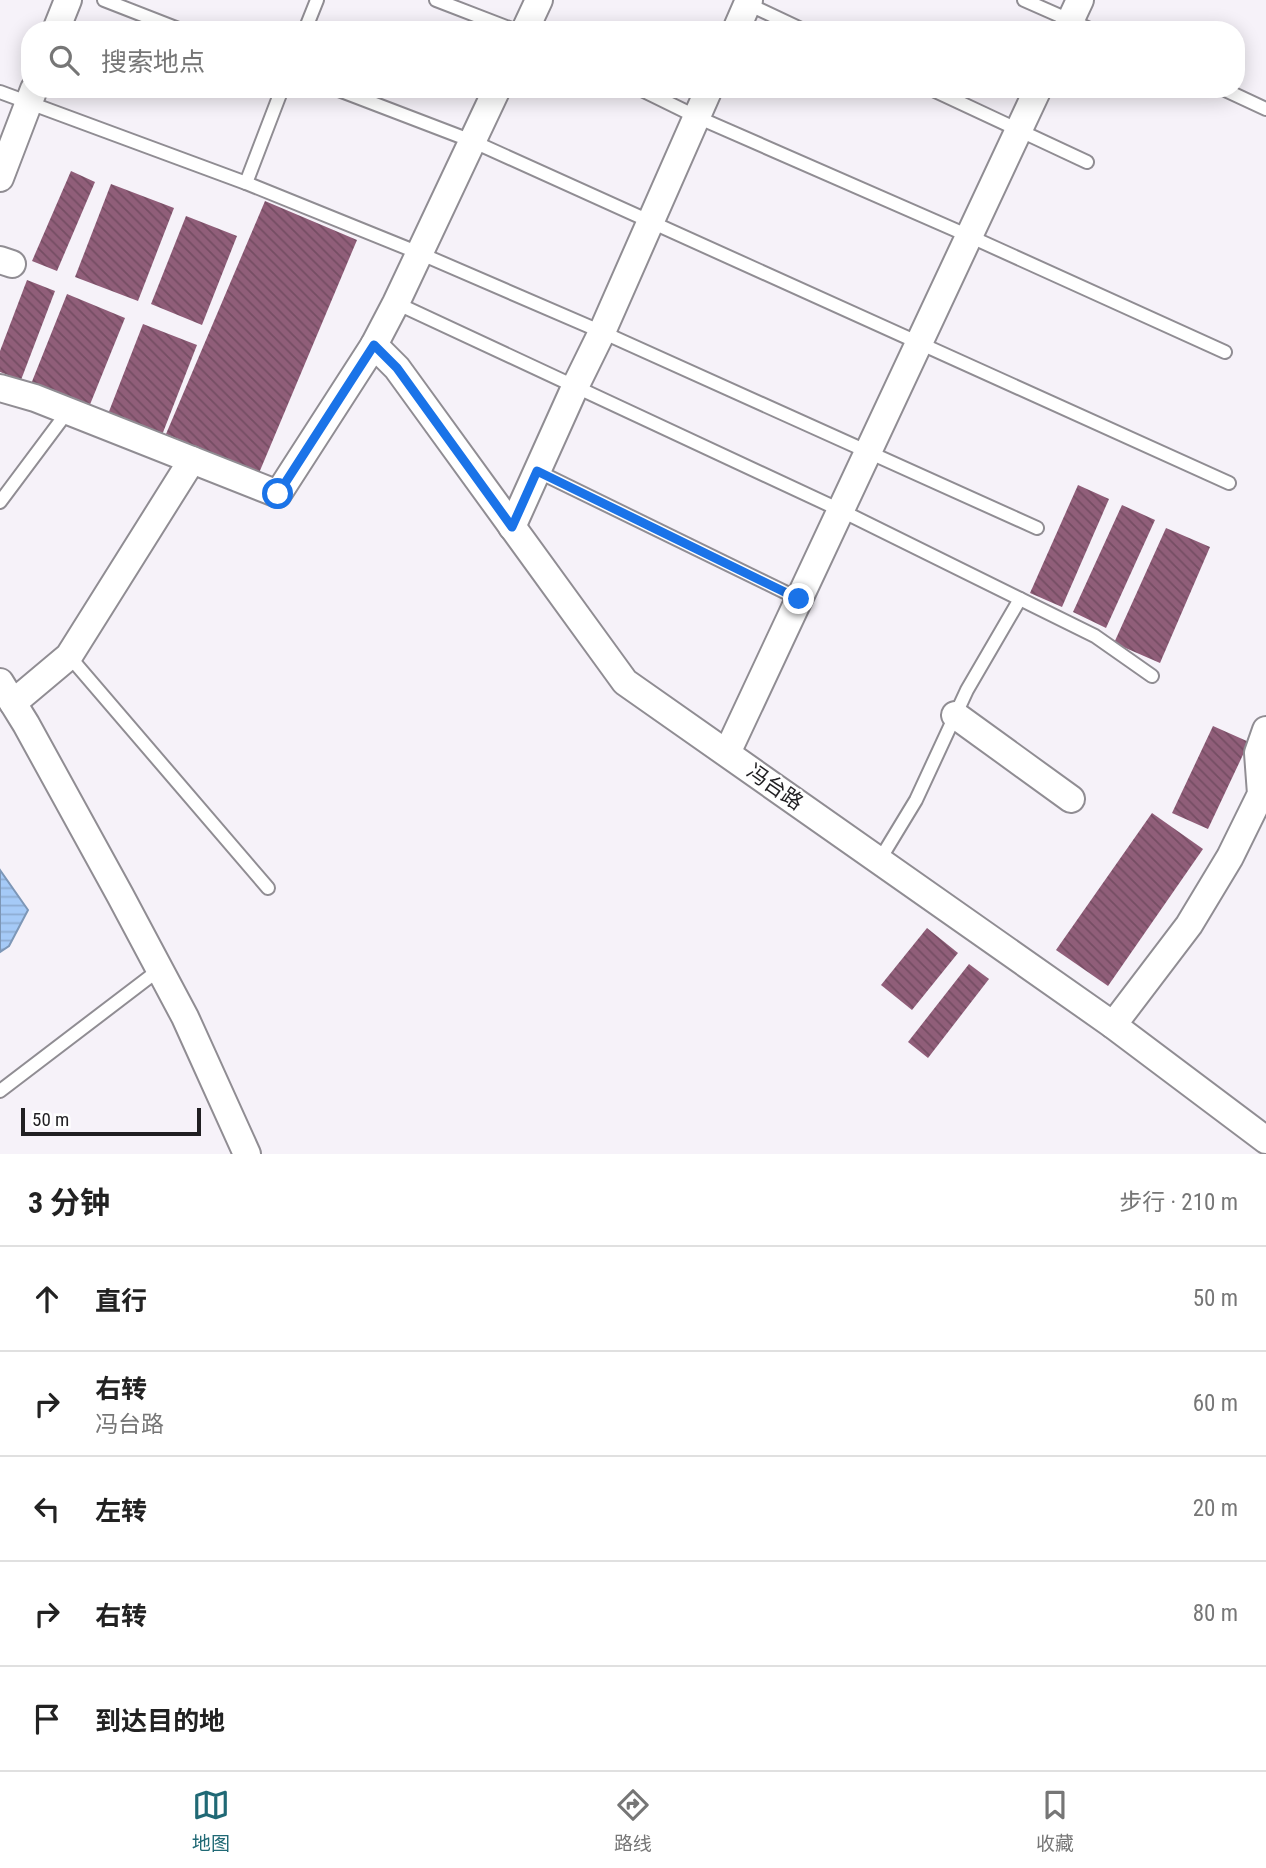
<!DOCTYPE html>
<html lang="zh">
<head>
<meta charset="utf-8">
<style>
  :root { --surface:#fff; --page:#f2f2f2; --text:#222; --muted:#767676; --line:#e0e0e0; --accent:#206975 }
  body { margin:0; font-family:"Roboto Condensed","Noto Sans SC",sans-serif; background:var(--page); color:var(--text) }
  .scale { position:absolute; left:21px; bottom:18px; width:180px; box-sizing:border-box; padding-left:7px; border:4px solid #201f22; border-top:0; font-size:19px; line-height:24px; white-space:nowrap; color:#201f22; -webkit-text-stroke:5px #fff; paint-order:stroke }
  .stop { position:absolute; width:21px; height:21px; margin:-16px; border:5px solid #1a73e8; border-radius:50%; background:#fff }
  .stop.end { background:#1a73e8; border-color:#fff; box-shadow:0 2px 7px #0008 }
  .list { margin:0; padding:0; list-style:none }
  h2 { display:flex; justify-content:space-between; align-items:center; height:91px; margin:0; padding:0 28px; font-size:30px }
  h2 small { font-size:23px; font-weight:400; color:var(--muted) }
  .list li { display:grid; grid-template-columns:46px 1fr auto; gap:21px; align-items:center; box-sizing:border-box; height:105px; padding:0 28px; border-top:2px solid var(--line) }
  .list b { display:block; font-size:26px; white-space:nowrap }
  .list p { margin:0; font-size:23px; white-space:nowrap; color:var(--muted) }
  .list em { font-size:23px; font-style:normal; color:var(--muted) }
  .icon { flex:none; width:38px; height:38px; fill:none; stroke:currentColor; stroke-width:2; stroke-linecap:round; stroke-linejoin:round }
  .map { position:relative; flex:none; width:1266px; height:1154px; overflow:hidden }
  .search { position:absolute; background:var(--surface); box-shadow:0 4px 18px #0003; left:21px; right:21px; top:21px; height:77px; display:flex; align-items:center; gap:18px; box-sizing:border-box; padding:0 24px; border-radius:28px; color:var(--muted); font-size:26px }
  .sheet { height:616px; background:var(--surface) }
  nav { display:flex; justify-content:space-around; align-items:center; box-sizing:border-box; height:98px; border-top:2px solid var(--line); background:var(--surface); font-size:19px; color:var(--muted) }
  nav a { display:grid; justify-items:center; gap:4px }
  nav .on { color:var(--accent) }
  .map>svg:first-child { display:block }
</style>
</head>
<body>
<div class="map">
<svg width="1266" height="1154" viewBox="0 0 1266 1154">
  <defs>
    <pattern id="water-rules" width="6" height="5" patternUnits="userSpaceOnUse" patternTransform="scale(1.75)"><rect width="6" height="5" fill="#a5caf7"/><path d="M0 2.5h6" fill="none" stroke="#8eadd3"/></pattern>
    <pattern id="building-back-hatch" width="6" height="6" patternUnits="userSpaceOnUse" patternTransform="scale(1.75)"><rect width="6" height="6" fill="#905e79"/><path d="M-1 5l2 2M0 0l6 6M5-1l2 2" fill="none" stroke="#754d63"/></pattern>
  </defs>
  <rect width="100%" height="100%" fill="#f6f2f9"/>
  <polygon fill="url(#water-rules)" stroke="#7d97b7" stroke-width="2" points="0,870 28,910 9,946 0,952"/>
  <g fill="url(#building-back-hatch)">
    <polygon points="71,171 95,182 57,271 32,261"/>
    <polygon points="111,184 174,208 138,301 75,277"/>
    <polygon points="265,201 357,240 259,473 166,434"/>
    <polygon points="186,216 237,236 202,325 151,304"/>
    <polygon points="27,280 55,291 21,380 0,372 0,351"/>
    <polygon points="67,294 125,318 89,407 31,384"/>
    <polygon points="143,324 197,345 162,435 108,414"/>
    <polygon points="1078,485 1109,499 1062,607 1030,593"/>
    <polygon points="1122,505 1155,520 1106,628 1073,612"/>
    <polygon points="1166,528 1210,547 1160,663 1114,643"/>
    <polygon points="1213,726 1249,742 1208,829 1172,813"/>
    <polygon points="1152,813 1203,849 1108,986 1056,950"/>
    <polygon points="927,928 958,953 912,1010 881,985"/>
    <polygon points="969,964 989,979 928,1058 908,1042"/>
  </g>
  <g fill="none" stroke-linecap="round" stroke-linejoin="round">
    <g stroke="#908d93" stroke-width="16">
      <g id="service">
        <polyline points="104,0 181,30"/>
        <polyline points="436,0 514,30"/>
        <polyline points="1024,0 1092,30"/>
        <polyline points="746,3 803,30"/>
        <polyline points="305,30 317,0"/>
        <polyline points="336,89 472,141 1229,483"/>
        <polyline points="640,89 697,117 969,236 1225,352"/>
        <polyline points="931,89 1087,162"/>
        <polyline points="1223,89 1266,109"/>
        <polyline points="0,92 246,183 419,253 602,332 1037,528"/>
        <polyline points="246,183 282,89"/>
        <polyline points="396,303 840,510 1095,636 1152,676"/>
        <polyline points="537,471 799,599"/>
        <polyline points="0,502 68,411"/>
        <polyline points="69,656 268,888"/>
        <polyline points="879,861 916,800 967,690 1020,599"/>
        <polyline points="0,1091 160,969"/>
      </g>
    </g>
    <g stroke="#908d93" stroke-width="30">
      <g id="minor">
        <polyline points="56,30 68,0"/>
        <polyline points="525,30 539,0"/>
        <polyline points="736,30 749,0"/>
        <polyline points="1066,30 1080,0"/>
        <polyline points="0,178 34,89"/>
        <polyline points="0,260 12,264"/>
        <polyline points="374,345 397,368 625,682 1113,1025 1266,1140"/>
        <polyline points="0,388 35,398 278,494 374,345 396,303 497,89"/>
        <polyline points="512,527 575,387 602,332 709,89"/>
        <polyline points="0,682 26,724 120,895 185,1017 247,1154"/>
        <polyline points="13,703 69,656 192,460"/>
        <polyline points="955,715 1071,799"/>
        <polyline points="727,753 1038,89"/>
        <polyline points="1113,1025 1189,925 1230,857 1261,794 1258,753 1266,730"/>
      </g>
    </g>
    <use href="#service" stroke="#fff" stroke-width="12"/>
    <use href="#minor" stroke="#fff" stroke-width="26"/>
  </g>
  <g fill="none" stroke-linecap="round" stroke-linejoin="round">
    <polyline stroke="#1a73e8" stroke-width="9" points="278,494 374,345 397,368 512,527 537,471 799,599"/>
  </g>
  <g text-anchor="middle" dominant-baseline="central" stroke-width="5" stroke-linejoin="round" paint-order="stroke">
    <g font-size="21" fill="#201f22" stroke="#fff">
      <text transform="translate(775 787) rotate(35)">冯台路</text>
    </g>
  </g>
</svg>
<div class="scale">50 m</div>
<div class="stop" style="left:278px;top:494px"></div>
<div class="stop end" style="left:799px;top:599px"></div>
<div class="search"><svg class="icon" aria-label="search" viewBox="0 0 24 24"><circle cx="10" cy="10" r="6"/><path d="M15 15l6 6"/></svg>搜索地点</div>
</div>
<section class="sheet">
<h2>3 分钟<small>步行 · 210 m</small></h2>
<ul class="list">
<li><svg class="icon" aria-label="ahead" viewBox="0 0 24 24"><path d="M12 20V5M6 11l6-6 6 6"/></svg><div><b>直行</b></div><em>50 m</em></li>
<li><svg class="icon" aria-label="right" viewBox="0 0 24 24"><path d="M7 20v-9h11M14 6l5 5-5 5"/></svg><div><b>右转</b><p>冯台路</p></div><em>60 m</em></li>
<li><svg class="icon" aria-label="left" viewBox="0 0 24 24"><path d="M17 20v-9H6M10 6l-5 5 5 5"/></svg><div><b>左转</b></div><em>20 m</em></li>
<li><svg class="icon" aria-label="right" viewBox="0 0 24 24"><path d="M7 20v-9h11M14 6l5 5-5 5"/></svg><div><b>右转</b></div><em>80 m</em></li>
<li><svg class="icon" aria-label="arrive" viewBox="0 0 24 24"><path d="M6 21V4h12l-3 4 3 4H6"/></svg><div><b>到达目的地</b></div></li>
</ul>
</section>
<nav>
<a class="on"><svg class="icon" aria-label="map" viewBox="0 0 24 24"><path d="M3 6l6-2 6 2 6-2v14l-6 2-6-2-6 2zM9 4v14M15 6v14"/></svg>地图</a>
<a><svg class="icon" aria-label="directions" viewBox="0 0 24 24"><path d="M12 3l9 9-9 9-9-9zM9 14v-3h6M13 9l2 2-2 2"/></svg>路线</a>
<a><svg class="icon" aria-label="saved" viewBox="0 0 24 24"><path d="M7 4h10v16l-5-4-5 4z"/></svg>收藏</a>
</nav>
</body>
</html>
